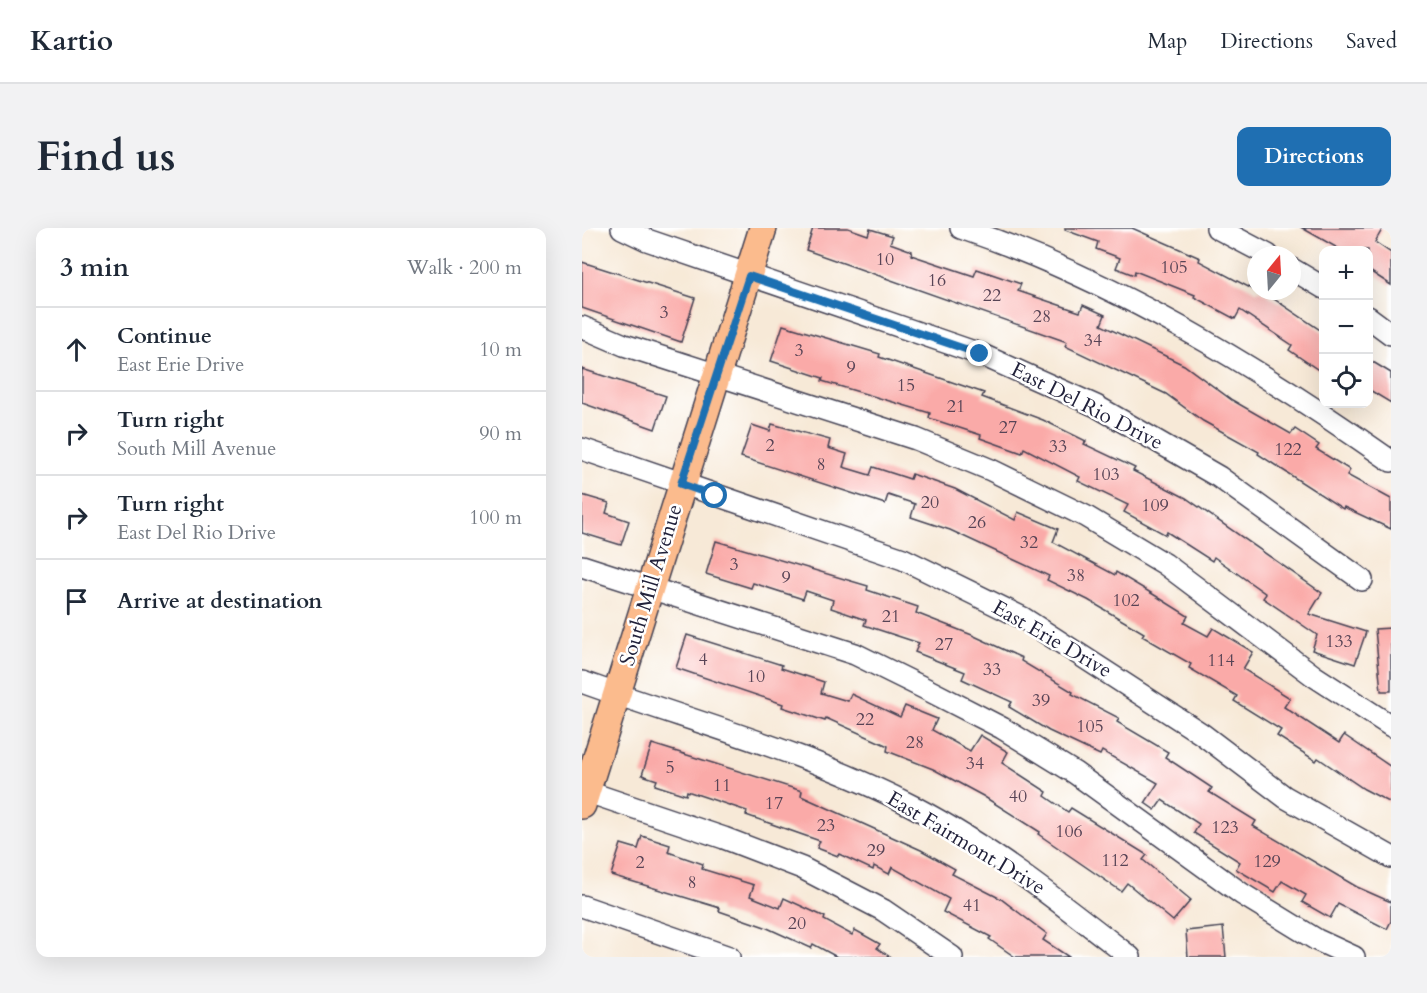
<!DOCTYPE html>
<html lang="en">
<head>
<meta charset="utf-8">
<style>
  :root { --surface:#fff; --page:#f2f2f3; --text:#1f2937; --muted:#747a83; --line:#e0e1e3; --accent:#1f6fb2 }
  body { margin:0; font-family:Cardo,serif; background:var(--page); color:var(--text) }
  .controls { position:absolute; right:18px; top:18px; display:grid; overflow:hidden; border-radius:12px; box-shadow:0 6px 24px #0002 }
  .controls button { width:54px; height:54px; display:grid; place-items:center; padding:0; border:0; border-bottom:2px solid var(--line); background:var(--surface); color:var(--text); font:30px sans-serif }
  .compass { position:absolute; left:665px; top:18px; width:54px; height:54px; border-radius:50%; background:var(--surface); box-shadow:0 6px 24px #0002; rotate:18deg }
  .stop { position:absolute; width:18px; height:18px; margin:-14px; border:4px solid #1f6fb2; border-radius:50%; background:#fff }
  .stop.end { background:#1f6fb2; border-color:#fff; box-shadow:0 2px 6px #0008 }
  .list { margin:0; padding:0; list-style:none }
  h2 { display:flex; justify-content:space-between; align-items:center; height:78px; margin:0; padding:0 24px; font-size:26px }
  h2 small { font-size:20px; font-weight:400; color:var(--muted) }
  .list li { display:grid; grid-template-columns:39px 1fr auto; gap:18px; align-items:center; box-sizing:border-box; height:84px; padding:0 24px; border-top:2px solid var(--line) }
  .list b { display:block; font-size:22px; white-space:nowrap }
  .list p { margin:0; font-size:20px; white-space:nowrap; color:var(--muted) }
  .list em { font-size:20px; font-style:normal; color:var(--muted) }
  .icon { flex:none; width:33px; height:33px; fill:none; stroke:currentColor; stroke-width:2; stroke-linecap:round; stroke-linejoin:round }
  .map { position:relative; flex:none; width:809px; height:729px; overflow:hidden; border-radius:12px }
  header { display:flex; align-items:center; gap:36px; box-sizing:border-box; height:84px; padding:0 30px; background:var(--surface); border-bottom:2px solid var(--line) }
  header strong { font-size:28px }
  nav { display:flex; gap:33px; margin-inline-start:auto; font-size:21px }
  .intro { display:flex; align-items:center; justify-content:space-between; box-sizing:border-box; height:144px; padding:0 36px }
  h1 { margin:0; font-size:42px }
  .button { padding:15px 27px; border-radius:12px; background:var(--accent); color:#fff; font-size:21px; font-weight:700 }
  main { display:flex; gap:36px; padding:0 36px }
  aside { flex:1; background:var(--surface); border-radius:12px; box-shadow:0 6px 24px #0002 }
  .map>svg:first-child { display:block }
</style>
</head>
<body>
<header>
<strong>Kartio</strong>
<nav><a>Map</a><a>Directions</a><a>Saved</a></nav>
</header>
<div class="intro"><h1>Find us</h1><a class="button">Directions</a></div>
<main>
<aside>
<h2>3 min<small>Walk · 200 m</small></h2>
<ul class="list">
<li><svg class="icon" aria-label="ahead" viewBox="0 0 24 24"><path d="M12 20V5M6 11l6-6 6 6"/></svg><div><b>Continue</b><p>East Erie Drive</p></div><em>10 m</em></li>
<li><svg class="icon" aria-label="right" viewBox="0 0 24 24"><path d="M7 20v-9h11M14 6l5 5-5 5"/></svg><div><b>Turn right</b><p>South Mill Avenue</p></div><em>90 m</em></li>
<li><svg class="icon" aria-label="right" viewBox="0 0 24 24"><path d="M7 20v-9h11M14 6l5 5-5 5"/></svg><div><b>Turn right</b><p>East Del Rio Drive</p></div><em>100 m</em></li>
<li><svg class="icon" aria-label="arrive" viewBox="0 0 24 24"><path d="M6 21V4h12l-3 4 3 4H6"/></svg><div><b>Arrive at destination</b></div></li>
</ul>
</aside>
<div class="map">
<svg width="809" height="729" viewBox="0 0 809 729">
  <rect width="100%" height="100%" fill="#fff"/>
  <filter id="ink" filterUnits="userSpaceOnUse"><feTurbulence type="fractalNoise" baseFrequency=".0167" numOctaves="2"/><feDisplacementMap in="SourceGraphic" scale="12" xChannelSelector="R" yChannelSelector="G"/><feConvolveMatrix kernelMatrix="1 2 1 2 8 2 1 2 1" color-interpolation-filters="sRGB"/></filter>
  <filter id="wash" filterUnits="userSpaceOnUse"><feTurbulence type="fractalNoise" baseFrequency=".008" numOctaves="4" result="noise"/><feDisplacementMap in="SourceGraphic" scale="24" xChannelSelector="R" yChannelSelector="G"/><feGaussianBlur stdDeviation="1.35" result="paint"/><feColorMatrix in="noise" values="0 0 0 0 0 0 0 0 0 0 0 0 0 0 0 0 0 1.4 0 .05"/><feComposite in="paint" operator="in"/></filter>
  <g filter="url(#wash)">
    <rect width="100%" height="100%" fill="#f7e9d7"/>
    <g id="blocks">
      <g fill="#faaaa8">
        <polygon points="231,0 266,0 286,7 288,1 311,8 308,15 330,23 329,27 392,48 395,41 439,56 436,63 498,84 501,77 523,87 519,97 602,137 650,172 709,206 713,201 737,217 734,221 768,242 765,247 809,271 809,301 762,279 761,281 676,226 677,224 621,193 584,166 483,118 485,114 224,22"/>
        <polygon points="483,0 550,0 618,30 617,33 674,63 680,63 741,104 741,145 707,122 710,117 658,82 653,91 612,69 613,67 553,43 552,47 534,40 538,30 514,21 516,14 483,2"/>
        <polygon points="720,0 801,0 793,14 809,25 809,57 786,42 786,22 759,22"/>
        <polygon points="0,34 113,70 99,114 0,80"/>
        <polygon points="201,97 298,126 297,129 402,165 400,169 461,192 504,213 502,216 553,240 551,243 604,270 740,365 727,386 784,404 773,436 730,422 735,407 681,370 684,366 632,329 630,333 585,304 584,307 542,284 546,277 496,253 498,249 442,220 440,225 398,210 399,207 347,190 348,185 240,153 241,150 189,133"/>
        <polygon points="786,131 809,145 809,175 786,161"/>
        <polygon points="0,141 84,168 73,201 0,175"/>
        <polygon points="190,196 248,212 246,220 265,226 261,239 288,247 291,239 328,251 330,246 373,261 433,292 436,284 476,301 471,314 533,347 534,344 574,368 606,388 602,395 626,408 631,400 671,424 661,441 708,470 702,479 757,515 762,507 809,539 809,575 782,561 736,530 734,533 695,508 699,502 652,473 655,468 607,440 609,436 560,408 562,405 506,372 465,352 467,348 368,302 329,289 333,276 306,267 303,276 159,229 170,197 188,203"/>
        <polygon points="0,267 27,275 24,285 47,293 39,317 0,305"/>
        <polygon points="134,313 286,358 285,362 336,379 334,385 390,407 440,430 439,433 491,464 490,466 537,490 535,494 586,524 583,529 630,560 627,564 674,593 671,598 775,659 809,674 809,693 805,701 756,676 748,690 720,674 724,667 700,653 693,664 654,641 658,634 612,605 617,596 580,572 573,582 563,575 576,555 520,523 518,527 467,503 427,479 430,474 380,451 383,444 333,424 337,415 282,397 284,392 249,380 251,372 224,363 221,371 171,355 169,360 124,346"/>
        <polygon points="809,400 809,463 799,463 793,401"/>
        <polygon points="105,407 200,437 199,440 242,454 239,465 266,473 269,466 318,489 323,478 355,491 350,502 388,523 398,507 426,524 420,535 465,564 463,568 486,584 489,580 565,627 561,632 609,672 591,693 545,655 539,663 456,606 458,604 401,568 351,541 305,523 306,518 244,490 243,493 200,479 201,476 94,440"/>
        <polygon points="70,516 220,563 219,568 339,622 373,641 370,646 419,671 465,706 461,712 487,729 433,729 407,711 409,709 361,684 367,671 310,639 307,646 292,638 291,642 257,626 256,628 235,620 238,613 164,587 165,583 105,563 104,567 73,557 75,552 60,547"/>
        <polygon points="60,608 88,617 86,624 121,636 120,641 172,657 168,668 198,680 202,670 243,689 242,692 270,707 273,702 298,716 295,720 308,729 255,729 231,716 229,720 183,699 137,683 138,680 29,647 39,616 56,621"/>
        <polygon points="641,699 644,729 606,729 604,703"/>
      </g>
    </g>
  </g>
  <g filter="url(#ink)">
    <use href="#blocks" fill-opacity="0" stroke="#424052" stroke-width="1.5"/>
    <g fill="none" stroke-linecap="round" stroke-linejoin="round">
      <g stroke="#424052" stroke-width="24">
        <g id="minor">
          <polyline points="40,0 65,12 398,126 514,178 637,249 780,352"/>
          <path d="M379,0c156,53 296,139 430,233"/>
          <polyline points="635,0 686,27"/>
          <polyline points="710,41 742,60"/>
          <polyline points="786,89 809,106"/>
          <polyline points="0,99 42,117 334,211 409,242 503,288 583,336 732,448 809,498"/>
          <polyline points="0,221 321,331 441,390 620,506 703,569 809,629"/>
          <polyline points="0,338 273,426 348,463 420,500 493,545 660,666 735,712 772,729"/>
          <path d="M0,454c111,40 227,70 332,125 78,41 147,96 216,150"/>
          <polyline points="0,562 142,610 220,640 301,682 370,729"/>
          <polyline points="0,678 147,729"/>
        </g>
      </g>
      <g stroke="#424052" stroke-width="30">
        <polyline id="major" points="0,577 181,0"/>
      </g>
      <use href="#minor" stroke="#fff" stroke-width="21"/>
      <use href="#major" stroke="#fbbb8d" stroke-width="27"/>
    </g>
  </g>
  <g fill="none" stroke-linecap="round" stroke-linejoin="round" filter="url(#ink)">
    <polyline stroke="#1f6fb2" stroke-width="8" points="133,268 99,256 167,48 398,126"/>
  </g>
  <g text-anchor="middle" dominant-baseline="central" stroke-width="5" stroke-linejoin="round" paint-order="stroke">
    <g font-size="18" fill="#584456">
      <text x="303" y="31">10</text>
      <text x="592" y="39">105</text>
      <text x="355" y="52">16</text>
      <text x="410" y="67">22</text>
      <text x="82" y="84">3</text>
      <text x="460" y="88">28</text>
      <text x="511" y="112">34</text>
      <text x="217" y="122">3</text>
      <text x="269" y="139">9</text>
      <text x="324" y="157">15</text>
      <text x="374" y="178">21</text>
      <text x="426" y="199">27</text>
      <text x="188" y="217">2</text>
      <text x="476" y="218">33</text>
      <text x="706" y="221">122</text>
      <text x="239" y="236">8</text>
      <text x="524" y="246">103</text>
      <text x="348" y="274">20</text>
      <text x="573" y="277">109</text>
      <text x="395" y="294">26</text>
      <text x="447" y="314">32</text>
      <text x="152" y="336">3</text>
      <text x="494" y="347">38</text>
      <text x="204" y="349">9</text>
      <text x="544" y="372">102</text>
      <text x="309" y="388">21</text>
      <text x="757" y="413">133</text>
      <text x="362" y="416">27</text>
      <text x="121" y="431">4</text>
      <text x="639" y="432">114</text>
      <text x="410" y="441">33</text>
      <text x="174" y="448">10</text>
      <text x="459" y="472">39</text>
      <text x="283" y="491">22</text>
      <text x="508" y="498">105</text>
      <text x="333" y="514">28</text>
      <text x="393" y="535">34</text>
      <text x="88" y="539">5</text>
      <text x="140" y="557">11</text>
      <text x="436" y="568">40</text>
      <text x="192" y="575">17</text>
      <text x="244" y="597">23</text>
      <text x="643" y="599">123</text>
      <text x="487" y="603">106</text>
      <text x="294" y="622">29</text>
      <text x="533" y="632">112</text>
      <text x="685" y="633">129</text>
      <text x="58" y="634">2</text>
      <text x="110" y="654">8</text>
      <text x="390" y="677">41</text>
      <text x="215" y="695">20</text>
    </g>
    <g font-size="21" fill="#22223b" stroke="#fff">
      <text transform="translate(505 178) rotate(27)">East Del Rio Drive</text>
      <text transform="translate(69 357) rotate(-73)">South Mill Avenue</text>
      <text transform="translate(470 411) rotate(30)">East Erie Drive</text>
      <text transform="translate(384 615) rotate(31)">East Fairmont Drive</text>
    </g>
  </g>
</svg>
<div class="controls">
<button>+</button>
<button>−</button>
<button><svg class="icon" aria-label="locate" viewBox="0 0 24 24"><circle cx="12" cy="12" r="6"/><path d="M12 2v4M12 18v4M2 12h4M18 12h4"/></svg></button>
</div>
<svg class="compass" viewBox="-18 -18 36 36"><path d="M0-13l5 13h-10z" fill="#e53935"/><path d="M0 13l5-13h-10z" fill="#747a83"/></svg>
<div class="stop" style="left:133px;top:268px"></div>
<div class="stop end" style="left:398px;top:126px"></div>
</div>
</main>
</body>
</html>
